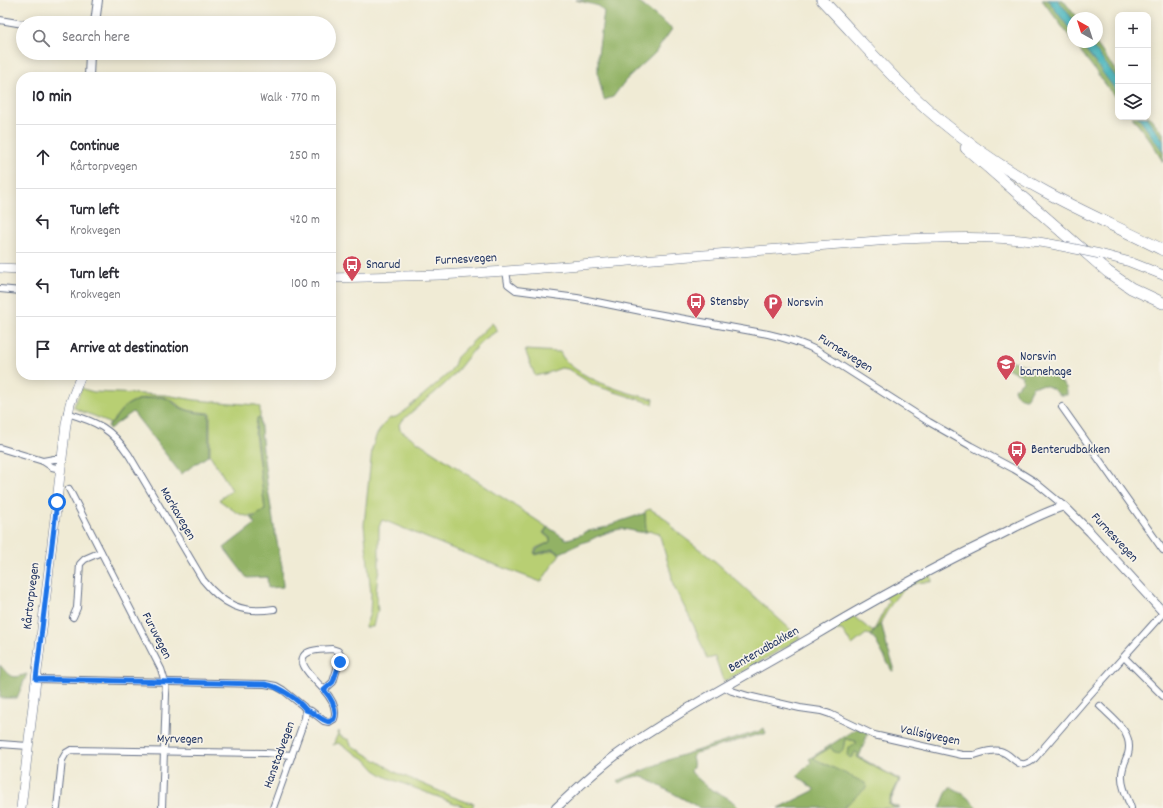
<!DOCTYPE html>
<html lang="en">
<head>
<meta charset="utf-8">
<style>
  :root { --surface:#fff; --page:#f2f2f3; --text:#2b2b33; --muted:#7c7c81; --line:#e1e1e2 }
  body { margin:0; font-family:Dekko,sans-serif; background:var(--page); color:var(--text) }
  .controls { position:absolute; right:12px; top:12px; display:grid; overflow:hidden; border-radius:8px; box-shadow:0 2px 10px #0003 }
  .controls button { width:36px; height:36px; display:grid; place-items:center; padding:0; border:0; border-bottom:1px solid var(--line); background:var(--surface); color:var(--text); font:20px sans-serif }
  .compass { position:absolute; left:1067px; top:12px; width:36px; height:36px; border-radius:50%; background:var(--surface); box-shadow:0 2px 10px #0003; rotate:321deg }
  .stop { position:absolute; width:12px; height:12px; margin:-9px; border:3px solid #1a73e8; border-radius:50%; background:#fff }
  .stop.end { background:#1a73e8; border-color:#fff; box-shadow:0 1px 4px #0008 }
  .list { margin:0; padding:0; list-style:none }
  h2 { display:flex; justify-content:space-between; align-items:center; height:52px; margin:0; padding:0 16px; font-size:17px }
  h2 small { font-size:13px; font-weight:400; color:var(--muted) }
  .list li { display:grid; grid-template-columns:26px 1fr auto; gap:12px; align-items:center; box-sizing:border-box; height:64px; padding:0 16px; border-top:1px solid var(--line) }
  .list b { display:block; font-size:15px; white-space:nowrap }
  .list p { margin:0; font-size:13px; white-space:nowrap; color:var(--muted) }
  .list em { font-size:13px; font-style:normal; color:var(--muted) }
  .icon { flex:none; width:22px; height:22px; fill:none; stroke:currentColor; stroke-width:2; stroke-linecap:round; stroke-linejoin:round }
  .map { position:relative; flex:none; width:1163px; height:808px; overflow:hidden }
  .search { position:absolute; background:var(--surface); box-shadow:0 2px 10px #0003; left:16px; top:16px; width:320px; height:44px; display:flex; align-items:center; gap:10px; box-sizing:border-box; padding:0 14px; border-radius:22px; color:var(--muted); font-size:15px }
  .panel { position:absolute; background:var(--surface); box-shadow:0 2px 10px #0003; left:16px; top:72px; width:320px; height:308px; border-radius:16px }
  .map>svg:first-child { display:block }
</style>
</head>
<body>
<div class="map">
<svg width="1163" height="808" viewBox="0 0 1163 808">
  <rect width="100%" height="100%" fill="#f7f3e8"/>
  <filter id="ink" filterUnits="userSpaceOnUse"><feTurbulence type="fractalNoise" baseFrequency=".025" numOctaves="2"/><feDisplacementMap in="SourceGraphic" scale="8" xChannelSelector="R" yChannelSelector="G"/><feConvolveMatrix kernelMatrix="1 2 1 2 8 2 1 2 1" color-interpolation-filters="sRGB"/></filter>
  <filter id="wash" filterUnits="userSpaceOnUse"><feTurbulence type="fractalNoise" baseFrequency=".012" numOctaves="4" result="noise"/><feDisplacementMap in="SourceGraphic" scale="16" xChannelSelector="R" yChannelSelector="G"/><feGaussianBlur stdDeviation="0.9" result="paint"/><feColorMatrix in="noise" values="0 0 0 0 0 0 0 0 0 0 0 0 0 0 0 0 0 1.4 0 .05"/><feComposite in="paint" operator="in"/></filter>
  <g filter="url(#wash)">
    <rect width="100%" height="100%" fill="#f0ebd5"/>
    <g fill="#b8cf73" stroke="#6a7f68">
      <path d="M492,323l6,8c-23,10 -35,36 -52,52 -15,14 -33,26 -47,41l1,6 147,97 -4,6 7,6v3l-14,6 -2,5 2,2 17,-5 7,4 -19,28 -85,-32 -68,-28 -6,-2 -3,7v44l-1,4 -2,18c2,4 1,6 1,10 0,2 1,5 1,7l-2,4 -3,13h-8l5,-14 1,-19 -7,-69 8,-76 4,-13 7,-11 7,-7 6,-1 6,-4 47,-40 5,-8 3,-8z"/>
      <path d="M525,350l35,2c9,24 70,43 94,47l-1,5 -60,-19 -25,-16 -7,-1 -13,5 -13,3 -1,-3z"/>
      <path d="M82,388l4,2 8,2 71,3 30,5 61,5 4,2v10l-3,1 -2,16 10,76c-18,15 -31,0 -46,-10l13,-10 -22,-35v-42c-9,-1 -19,-1 -27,-5 -6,-3 -10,-8 -16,-10 -4,-2 -10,-1 -15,-1 -19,2 -30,8 -39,25l-2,2c-4,-1 -8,-4 -12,-6 -8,-4 -17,-5 -24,-10l-1,-2z"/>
      <polygon points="650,509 665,518 677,532 716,562 800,638 789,645 727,680 723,680 715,657 707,659 694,626 673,585 671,573 659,533 651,531 646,532 645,511"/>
      <path d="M931,572l1,10c-29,-2 -37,16 -50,38 -3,5 -7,10 -11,15l-5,-1 -14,11 -10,-15h-7l-22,13 -2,-3 41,-25 21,17 16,-31 -5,-5z"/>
      <polygon points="339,731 340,736 349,740 351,745 397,773 451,796 467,802 474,803 472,808 467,808 386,777 375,770 366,760 340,744 338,743 333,745"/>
      <polygon points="845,739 856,741 856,752 859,753 857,757 899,780 890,800 889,804 896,808 843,808 845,806 813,758 831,747 843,749"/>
    </g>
    <g fill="#92b265" stroke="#567062">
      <polygon points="576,0 636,0 672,29 655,53 625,81 613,97 604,100 598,75 598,54 604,12 599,6"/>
      <polygon points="1042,0 1063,0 1077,18 1073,18 1073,42 1095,42 1118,74 1118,101"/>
      <polygon points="1148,115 1163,133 1163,162 1151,142 1132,117 1148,117"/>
      <path d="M1000,357h2c16,6 53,17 63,29 2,2 2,6 2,9h-7c-10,-9 -15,-12 -28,-8l-6,12c-6,0 -11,-4 -12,-10l9,-8 -1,-5 -24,-13 -1,-3z"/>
      <path d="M156,397c15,0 14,5 25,11 9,4 19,5 28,6v41l-28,19 -48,-62 -24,17 -1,-3c6,-4 8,-10 13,-15 9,-11 22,-12 35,-14z"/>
      <polygon points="260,417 263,451 267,483 275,532 282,566 283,587 268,588 267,577 247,578 224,548 255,524 251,517 254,517 265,510 256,434 257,418"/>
      <path d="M645,513l1,19c-9,1 -17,-3 -25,-3 -8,1 -18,5 -25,8 -4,2 -7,4 -12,5l-24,11 -7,-4 -17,5 -1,-1 2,-4 13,-7v-4l-6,-5 4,-6 18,12h2l15,-5 1,-2 23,-5 2,-2z"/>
      <polygon points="881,622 887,647 894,667 894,670 892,671 874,638 871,636"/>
      <path d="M0,665c11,13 11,14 27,9l-10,24h-17z"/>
      <path d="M764,728l2,6h-6l-64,19 -4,4c1,5 3,8 -1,13l1,3c5,5 11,10 17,15 10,6 24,10 29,20h-38l-55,-30 -7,-2 -12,3 -7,4 -2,-2 56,-23 77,-24 10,-3z"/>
      <path d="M857,728l11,5 -9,24 41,23 -9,20 -1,4 10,4h-4l-7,-4 1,-4 9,-20 -42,-23 1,-4 -3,-1 -2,4 -3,2 -3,-3 1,-7 8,-4v-3l-11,-2c-2,6 0,12 -7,14l-5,-2 -2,-4 -18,11 52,25 2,4 -24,21h-64l36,-18 -18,-14 14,-14 -2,-3z"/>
      <path d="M950,787c8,2 23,14 27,21h-37l7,-17z"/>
    </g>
    <g fill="#44b4bb" stroke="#30728c">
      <polygon points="1048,0 1058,0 1073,20 1073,33"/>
      <polygon points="1080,42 1089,42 1118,80 1118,93"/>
      <polygon points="1138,117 1146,117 1163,140 1163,151"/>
    </g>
  </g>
  <g filter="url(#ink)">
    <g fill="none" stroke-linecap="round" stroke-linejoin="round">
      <g stroke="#667188" stroke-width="8">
        <g id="minor">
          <polyline points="0,20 23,24"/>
          <path d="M506,271l2,13 8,6 61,8 69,14 122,22c18,4 34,9 50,17l111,71 42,24 43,23 21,13 29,24"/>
          <polyline points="0,289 21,291"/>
          <polyline points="1062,407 1163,550"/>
          <path d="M67,413c30,9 44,15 62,42l74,125c20,25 39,34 71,29"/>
          <polyline points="0,448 43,461 52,467 61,469"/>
          <polyline points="43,461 54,459 62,459"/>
          <polyline points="69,489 161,669 165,682 166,694 162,808"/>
          <polyline points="73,617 77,608 80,564 85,559 101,552"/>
          <path d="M332,649l6,2 3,5 -8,26 -9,8c-6,-8 -34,-30 -15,-38 7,-3 16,-2 23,-3z"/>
          <polyline points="1124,657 1163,696"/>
          <path d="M36,679l229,5 11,2 7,4 20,16 3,4 5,1 13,10 5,1 5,-3c4,-11 -3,-21 -10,-29"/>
          <path d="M726,686l2,3 4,2 16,5 52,12 21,3 9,3 44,21 88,20c4,0 8,0 12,0 8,-2 17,-6 26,-4 14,3 18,23 35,7l50,-58 78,-87"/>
          <path d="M1100,706c13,13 34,27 28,48 -3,8 -7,15 -6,24 0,10 6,21 9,30"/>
          <polyline points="0,744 28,746"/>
          <polyline points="57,808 62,760 66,753 71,750 265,753 292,755"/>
          <polyline points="273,808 305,718 306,710"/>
        </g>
      </g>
      <g stroke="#667188" stroke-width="10">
        <g id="secondary">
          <polyline points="95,23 98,0"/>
          <polyline points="89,77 90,53"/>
          <path d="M556,808c19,-18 38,-36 59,-52 62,-45 131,-80 197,-119 59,-35 118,-68 180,-98 24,-12 47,-25 72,-33l26,26 73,80"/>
        </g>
      </g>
      <g stroke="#667188" stroke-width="10">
        <g id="primary">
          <polyline points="1100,254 1130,262 1163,275"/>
          <polyline points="0,268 21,269"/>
          <path d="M331,278l109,-3 66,-4 396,-32c53,-2 107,-4 159,7"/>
          <polyline points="21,808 66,424 70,404 81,375"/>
        </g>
      </g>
      <g stroke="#667188" stroke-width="12">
        <g id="motorway">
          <path d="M822,0c39,41 75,84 119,121 32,27 68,51 105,71 38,21 78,38 117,58"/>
          <polyline points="966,148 1108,272 1131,288 1163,303"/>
        </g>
      </g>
      <use href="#minor" stroke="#fff" stroke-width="6"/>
      <use href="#secondary" stroke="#fff" stroke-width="8"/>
      <use href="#primary" stroke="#fff" stroke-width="9"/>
      <use href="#motorway" stroke="#fff" stroke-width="11"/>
      <g stroke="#667188" stroke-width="10" stroke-linecap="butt">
        <polyline id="primary-bridge" points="1061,246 1100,254"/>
      </g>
      <use href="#primary-bridge" stroke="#fff" stroke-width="9"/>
    </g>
  </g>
  <g fill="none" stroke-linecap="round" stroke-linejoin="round" filter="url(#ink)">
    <path stroke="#1a73e8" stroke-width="5" d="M57,502l-21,177 229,5c13,2 33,15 41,26 9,2 14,10 23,12l5,-3c4,-11 -3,-21 -10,-29l9,-8 7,-20"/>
  </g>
  <defs>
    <g id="bus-pin" transform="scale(1)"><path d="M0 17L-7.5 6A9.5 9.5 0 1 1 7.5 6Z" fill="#d1495b" stroke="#f7f3e8"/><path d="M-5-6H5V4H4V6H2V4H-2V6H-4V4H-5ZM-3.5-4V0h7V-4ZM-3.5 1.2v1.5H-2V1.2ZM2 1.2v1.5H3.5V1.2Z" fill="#fff"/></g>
    <g id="parking-pin" transform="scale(1)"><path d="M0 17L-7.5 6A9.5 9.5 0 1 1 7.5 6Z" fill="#d1495b" stroke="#f7f3e8"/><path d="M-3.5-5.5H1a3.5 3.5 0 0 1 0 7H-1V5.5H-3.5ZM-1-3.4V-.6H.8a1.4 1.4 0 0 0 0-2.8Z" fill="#fff"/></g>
    <g id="school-pin" transform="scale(1)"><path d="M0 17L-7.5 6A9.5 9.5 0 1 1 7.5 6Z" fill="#d1495b" stroke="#f7f3e8"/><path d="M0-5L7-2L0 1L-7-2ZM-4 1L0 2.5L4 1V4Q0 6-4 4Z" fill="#fff"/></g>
  </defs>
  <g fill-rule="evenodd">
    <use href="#bus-pin" x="352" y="265"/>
    <use href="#bus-pin" x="696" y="302"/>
    <use href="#parking-pin" x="773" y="303"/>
    <use href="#school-pin" x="1006" y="364"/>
    <use href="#bus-pin" x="1017" y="450"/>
  </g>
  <g text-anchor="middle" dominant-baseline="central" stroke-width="3.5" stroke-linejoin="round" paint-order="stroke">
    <g font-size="13" fill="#1b2f5e" stroke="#f7f3e8">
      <text transform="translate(466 260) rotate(-3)">Furnesvegen</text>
      <text transform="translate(845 354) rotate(32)">Furnesvegen</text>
      <text transform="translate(177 514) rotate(60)">Markavegen</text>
      <text transform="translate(1114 538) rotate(47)">Furnesvegen</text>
      <text transform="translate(32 596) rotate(-83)">Kårtorpvegen</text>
      <text transform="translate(156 636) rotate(63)">Furuvegen</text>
      <text transform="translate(764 650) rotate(-30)">Benterudbakken</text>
      <text transform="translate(930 736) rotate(12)">Vallsigvegen</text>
      <text transform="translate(180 740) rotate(1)">Myrvegen</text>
      <text transform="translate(280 755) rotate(-70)">Hanstadvegen</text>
    </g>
    <g font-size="13" fill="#1b2f5e" stroke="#f7f3e8" text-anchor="start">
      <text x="366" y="265">Snarud</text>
      <text x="710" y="302">Stensby</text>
      <text x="787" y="303">Norsvin</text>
      <text x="1020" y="357">Norsvin<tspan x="1020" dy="15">barnehage</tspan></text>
      <text x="1031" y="450">Benterudbakken</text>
    </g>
  </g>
</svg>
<div class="controls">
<button>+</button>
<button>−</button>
<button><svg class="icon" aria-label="layers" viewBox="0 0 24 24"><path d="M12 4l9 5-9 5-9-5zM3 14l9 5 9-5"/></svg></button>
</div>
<svg class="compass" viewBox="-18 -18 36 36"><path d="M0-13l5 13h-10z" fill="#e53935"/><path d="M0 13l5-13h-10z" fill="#7c7c81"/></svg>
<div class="stop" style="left:57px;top:502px"></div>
<div class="stop end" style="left:340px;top:662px"></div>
<div class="search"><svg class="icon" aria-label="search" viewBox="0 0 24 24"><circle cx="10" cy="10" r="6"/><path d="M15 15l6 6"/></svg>Search here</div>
<section class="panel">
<h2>10 min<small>Walk · 770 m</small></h2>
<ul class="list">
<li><svg class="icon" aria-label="ahead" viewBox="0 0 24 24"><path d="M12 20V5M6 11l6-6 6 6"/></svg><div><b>Continue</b><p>Kårtorpvegen</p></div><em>250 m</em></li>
<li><svg class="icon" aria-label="left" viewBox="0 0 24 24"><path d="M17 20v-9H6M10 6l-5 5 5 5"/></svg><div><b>Turn left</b><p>Krokvegen</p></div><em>420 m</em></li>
<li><svg class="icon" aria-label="left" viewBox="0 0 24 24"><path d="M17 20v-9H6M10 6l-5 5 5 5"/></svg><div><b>Turn left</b><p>Krokvegen</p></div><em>100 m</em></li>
<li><svg class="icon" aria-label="arrive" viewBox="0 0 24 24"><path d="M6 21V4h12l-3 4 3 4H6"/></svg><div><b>Arrive at destination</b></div></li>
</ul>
</section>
</div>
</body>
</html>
